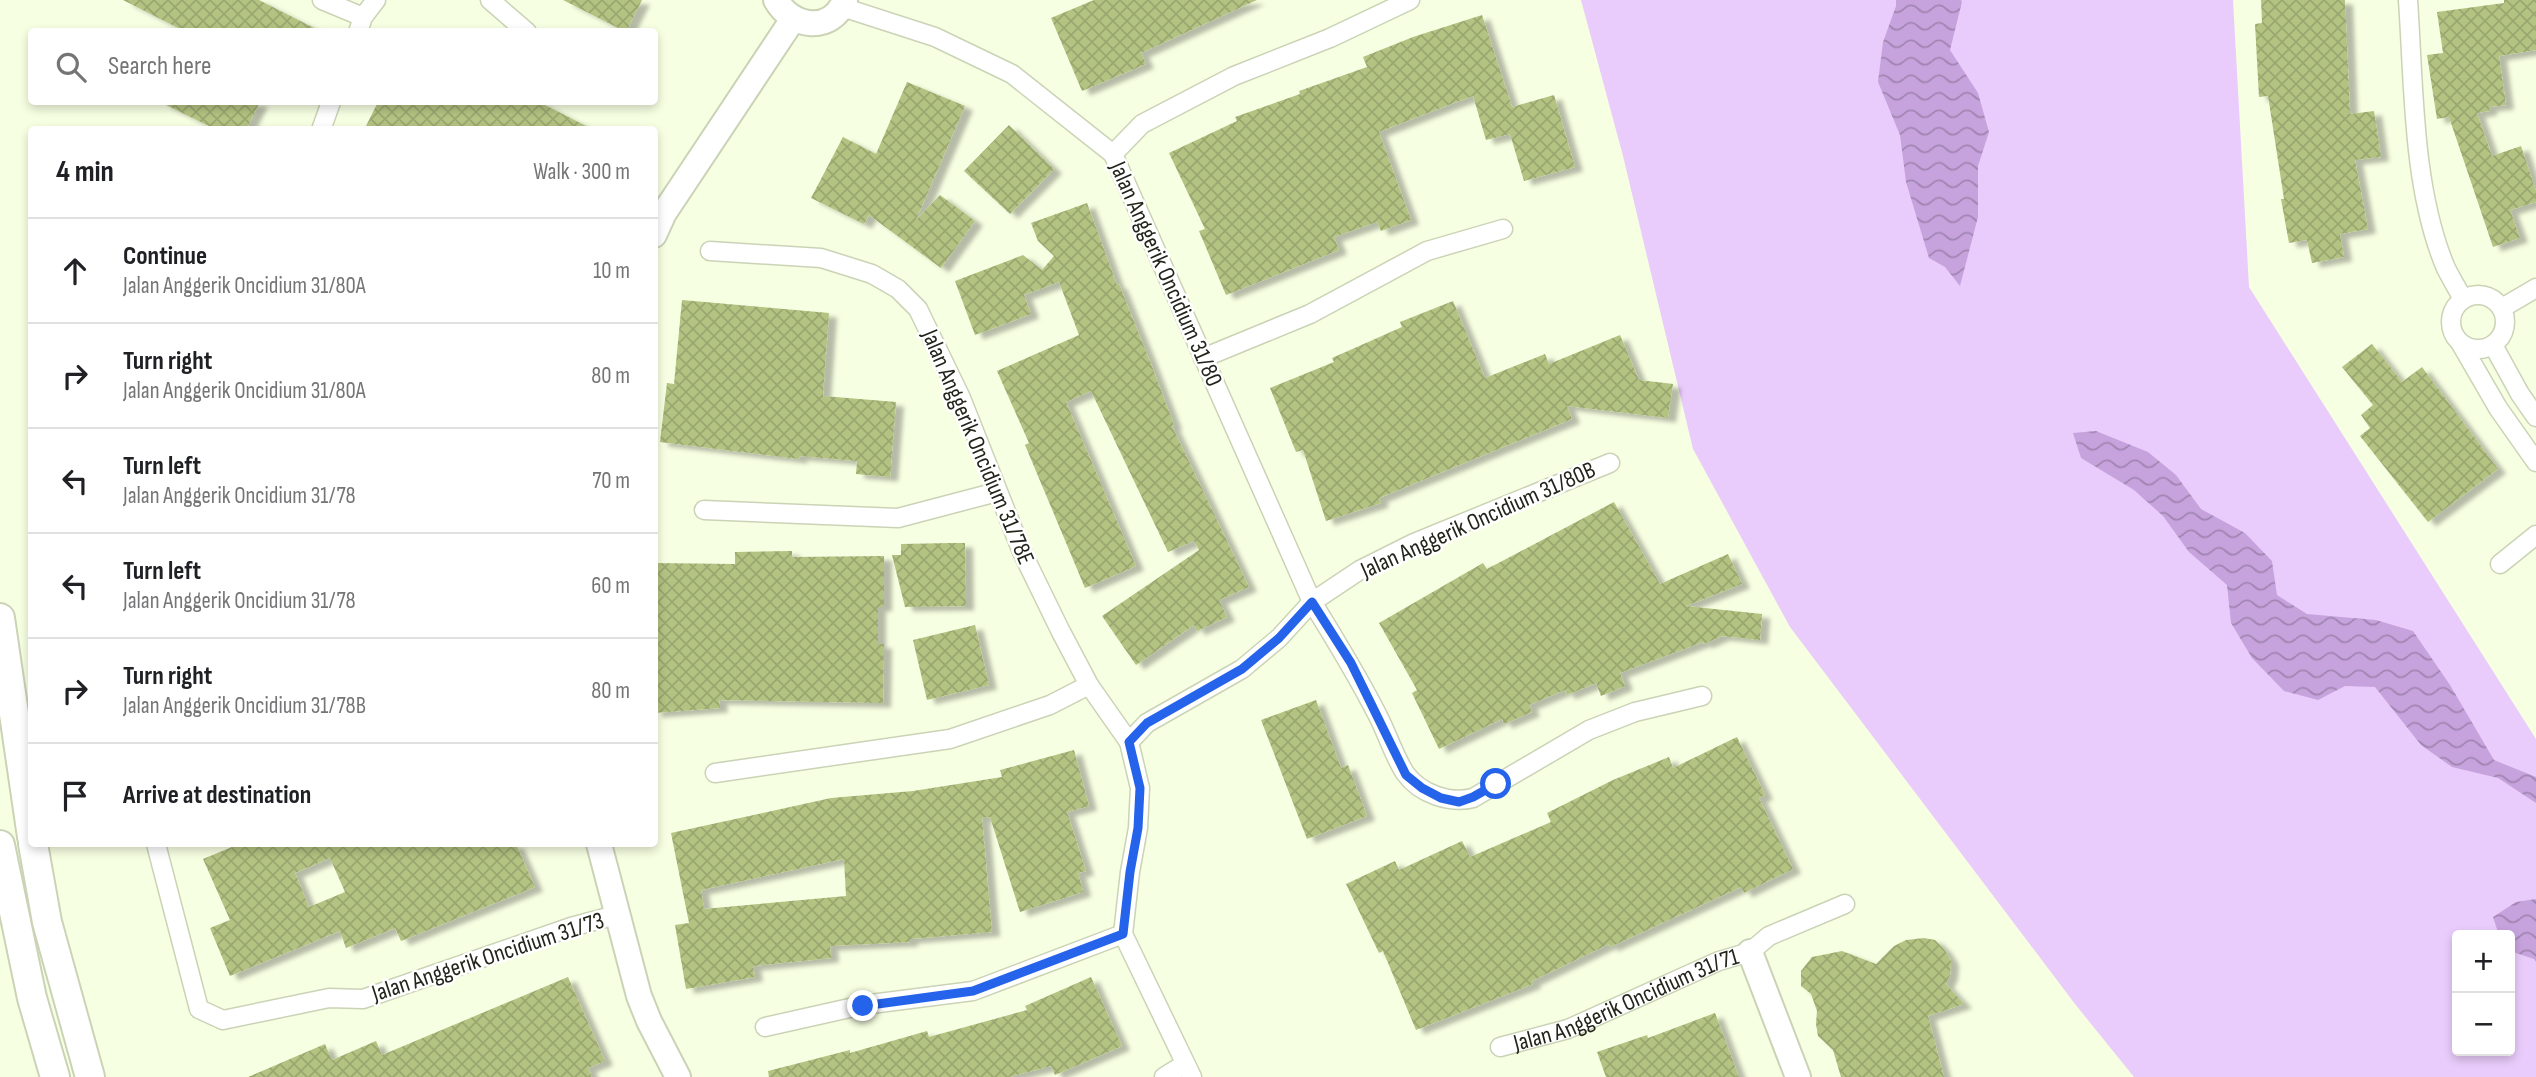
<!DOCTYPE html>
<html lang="en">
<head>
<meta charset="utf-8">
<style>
  :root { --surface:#fff; --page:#f2f2f2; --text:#202124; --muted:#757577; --line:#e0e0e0 }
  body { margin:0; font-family:"Sofia Sans Condensed",sans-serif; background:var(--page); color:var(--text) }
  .controls { position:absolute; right:21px; bottom:21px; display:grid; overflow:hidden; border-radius:7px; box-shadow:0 4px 10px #0003 }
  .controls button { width:63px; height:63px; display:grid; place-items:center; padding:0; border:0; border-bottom:2px solid var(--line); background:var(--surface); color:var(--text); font:35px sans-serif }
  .stop { position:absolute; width:21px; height:21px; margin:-16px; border:5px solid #2563eb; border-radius:50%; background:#fff }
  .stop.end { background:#2563eb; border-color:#fff; box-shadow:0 2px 7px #0008 }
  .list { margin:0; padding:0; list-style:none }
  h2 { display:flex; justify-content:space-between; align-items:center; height:91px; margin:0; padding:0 28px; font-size:30px }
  h2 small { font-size:23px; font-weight:400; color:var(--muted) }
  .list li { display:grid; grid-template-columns:46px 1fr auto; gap:21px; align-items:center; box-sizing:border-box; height:105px; padding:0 28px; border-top:2px solid var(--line) }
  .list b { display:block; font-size:26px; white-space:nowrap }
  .list p { margin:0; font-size:23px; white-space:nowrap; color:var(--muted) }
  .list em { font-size:23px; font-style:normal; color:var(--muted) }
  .icon { flex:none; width:38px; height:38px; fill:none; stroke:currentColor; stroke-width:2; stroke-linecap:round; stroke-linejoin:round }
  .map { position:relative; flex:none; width:2536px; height:1077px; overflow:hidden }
  .search { position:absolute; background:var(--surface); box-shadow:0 4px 10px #0003; left:28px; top:28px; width:630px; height:77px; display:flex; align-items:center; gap:18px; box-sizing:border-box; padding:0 24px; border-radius:7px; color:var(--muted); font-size:26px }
  .panel { position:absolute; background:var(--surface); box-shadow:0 4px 10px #0003; left:28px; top:126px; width:630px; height:721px; border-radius:7px }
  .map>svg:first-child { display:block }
</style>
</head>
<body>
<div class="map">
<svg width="2536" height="1077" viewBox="0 0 2536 1077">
  <defs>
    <pattern id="water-waves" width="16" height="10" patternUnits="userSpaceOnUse" patternTransform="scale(1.75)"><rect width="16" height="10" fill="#c7a3dd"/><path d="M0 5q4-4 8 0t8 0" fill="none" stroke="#a185b2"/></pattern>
    <pattern id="building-cross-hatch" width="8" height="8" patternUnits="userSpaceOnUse" patternTransform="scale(1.75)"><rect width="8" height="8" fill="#b3c381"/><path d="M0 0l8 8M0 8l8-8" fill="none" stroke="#9aa76f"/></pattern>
    <filter id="shadow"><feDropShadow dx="8" dy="4.5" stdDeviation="2" flood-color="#0004"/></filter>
  </defs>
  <rect width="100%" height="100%" fill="#f7ffe2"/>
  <path fill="#e9ccfb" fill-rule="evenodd" d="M1581,0h652l16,287 287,452v338h-402l-59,-73 -285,-377 -97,-178 -70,-293zM2457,935h53v116h-53z"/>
  <g fill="url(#water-waves)">
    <polygon points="1896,0 1961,0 1962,2 1950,50 1978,93 1989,132 1978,166 1978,217 1960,286 1945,267 1929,258 1906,182 1900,135 1878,82 1883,42 1896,6"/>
    <polygon points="2096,431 2148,452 2176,475 2201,509 2245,533 2272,561 2277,595 2307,614 2376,620 2413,631 2450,685 2494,760 2536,777 2536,803 2498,778 2452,767 2421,745 2375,687 2345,686 2318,700 2284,691 2252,658 2231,623 2227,585 2189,552 2163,516 2134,490 2081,458 2073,433"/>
    <polygon points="2536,899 2536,962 2534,959 2510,951 2510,935 2499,935 2493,917 2516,902"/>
  </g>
  <g fill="url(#building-cross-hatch)" fill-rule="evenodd" filter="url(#shadow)">
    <polygon points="123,0 259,0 322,32 186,32"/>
    <polygon points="563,0 642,0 626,32"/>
    <polygon points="1094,0 1257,0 1141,53 1146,64 1082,91 1051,18"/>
    <polygon points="2261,0 2345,0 2350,114 2374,111 2381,157 2355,160 2368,229 2340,234 2344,257 2312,263 2307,240 2289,243 2281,199 2284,199 2268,96 2259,97 2255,24 2262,23"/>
    <polygon points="2504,0 2536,0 2536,50 2499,56 2506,105 2489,107 2489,111 2477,113 2492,156 2521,146 2536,191 2536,202 2510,210 2520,238 2493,247 2449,117 2437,119 2427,55 2443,53 2437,12 2504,3"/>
    <polygon points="1482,15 1512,107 1554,95 1575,167 1524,181 1510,134 1486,140 1473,96 1451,104 1379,132 1411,220 1381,231 1377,222 1334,237 1339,250 1226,295 1199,231 1205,229 1169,153 1237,121 1235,117 1300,94 1299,91 1367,67 1363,57 1413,37"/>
    <polygon points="907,82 965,106 916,220 940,195 975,221 941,268 869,215 864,224 811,198 843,137 876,154"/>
    <polygon points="160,102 260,102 246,130 217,130"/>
    <polygon points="378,102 539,102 594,130 364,130"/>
    <polygon points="1009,125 1054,169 1010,214 964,171"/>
    <polygon points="1087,203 1117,285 1119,284 1151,364 1174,425 1172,426 1249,587 1219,600 1227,617 1197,631 1194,625 1136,665 1102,616 1199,550 1194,541 1168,552 1091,391 1066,402 1136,566 1085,588 1025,445 1029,443 997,371 1079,335 1059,282 1024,295 1031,314 975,335 955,281 1023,255 1042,270 1054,256 1038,241 1031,223"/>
    <polygon points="682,300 829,313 823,396 896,402 890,477 856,474 857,461 800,456 799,459 660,442 667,383 674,384"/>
    <polygon points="1453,301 1485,378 1545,354 1549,364 1620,335 1639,380 1673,384 1668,418 1567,406 1572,419 1379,498 1381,503 1326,521 1303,450 1296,452 1270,388 1334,362 1332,358 1402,327 1400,322"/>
    <polygon points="2372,344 2402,382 2422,367 2498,469 2428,522 2360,436 2370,428 2361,415 2373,405 2342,367"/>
    <polygon points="1614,502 1660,584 1728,554 1742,584 1686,606 1762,614 1760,640 1722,636 1704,644 1703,642 1620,673 1625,686 1601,696 1596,683 1567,695 1565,690 1529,705 1532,712 1504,724 1502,719 1439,749 1412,693 1417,690 1379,623 1483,563 1487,569"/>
    <polygon points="951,543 965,543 966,606 905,607 892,555 901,555 901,544"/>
    <polygon points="792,551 792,557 884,556 884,607 878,607 878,644 884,644 883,703 719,700 720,708 654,713 654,563 735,564 735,552"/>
    <polygon points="975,625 989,685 927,700 913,640"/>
    <polygon points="1316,700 1341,768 1348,765 1367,816 1307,839 1261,720"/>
    <polygon points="1737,737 1765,795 1759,798 1793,869 1744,893 1741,887 1610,947 1609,944 1532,981 1533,984 1416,1030 1383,951 1379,953 1346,884 1395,861 1399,870 1462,841 1470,857 1551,822 1547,813 1613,780 1669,757 1673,768"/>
    <path d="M1074,750l15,56 -22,6 19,59 -8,2 5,19 -63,20 -30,-95 -8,1 10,114 -82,7v3l-80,4 1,12 -78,8 2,11 -69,12 -11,-64 14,-2 -18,-90 160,-35 82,-7 89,-14 -2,-7zM844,859l2,37 -142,13 -3,-19z"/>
    <path d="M239,844h277l19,43 -134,54 -6,-13 -49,20 -6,-17 -110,45 -20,-48 20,-8 -27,-61zM330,858l15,34 -36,15 -14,-34z"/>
    <polygon points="1924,938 1935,940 1944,949 1951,961 1950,975 1946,984 1964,1004 1928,1016 1944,1077 1841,1077 1833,1050 1818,1036 1816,1024 1817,1011 1811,994 1801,986 1801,971 1812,957 1842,951 1876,964 1894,946 1906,940"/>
    <polygon points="568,977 605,1061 588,1068 592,1077 248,1077 325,1044 332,1060 376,1041 382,1055"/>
    <polygon points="1091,977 1122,1046 1055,1075 1051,1066 1009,1077 769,1077 768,1071 850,1050 850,1053 927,1031 929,1037 1027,1010 1025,1006"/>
    <polygon points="1715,1013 1739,1077 1606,1077 1597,1052 1647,1035 1648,1038"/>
  </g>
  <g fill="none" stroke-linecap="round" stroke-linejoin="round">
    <g stroke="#cbd3b6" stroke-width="21">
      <g id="street">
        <polyline points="322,0 363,17"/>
        <polyline points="490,0 527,32"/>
        <path d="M2408,0c6,85 4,186 37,266 5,11 12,22 18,33"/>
        <path d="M842,7l93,30 77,37 101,80 199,448c23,37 45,73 65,112 10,19 17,42 28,59 15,21 45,31 68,25l116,-68 46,-18 67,-16"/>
        <polyline points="358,32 363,17 376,0"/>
        <polyline points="321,130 331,102"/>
        <polyline points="1113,154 1142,124 1234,76 1330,38 1410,0"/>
        <polyline points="710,251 821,258 872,274 898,289 918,309 961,398 1022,552 1060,630 1089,685 1129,742"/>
        <circle cx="2478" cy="322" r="27"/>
        <polyline points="2502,308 2536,288"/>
        <polyline points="2461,344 2498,408 2536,462"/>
        <polyline points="2493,345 2520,394 2536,417"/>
        <polyline points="1203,358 1310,314 1427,251 1503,229"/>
        <polyline points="704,510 898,518 997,492"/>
        <polyline points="2500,564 2536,535"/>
        <polyline points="715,773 950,739 1050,705 1089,685"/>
        <polyline points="156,844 199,1009 223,1020 329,998 363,999 571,927 616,915"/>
        <polyline points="765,1027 863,1005 973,991 1123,934"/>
        <path id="s1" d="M1500,1047l68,-18 151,-68 31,-9 19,-16 76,-32"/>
        <polyline points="1164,1077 1185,1064"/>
        <polyline points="1192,1077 1123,934 1130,872 1138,828 1140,788 1129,742 1147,723 1242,669 1279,638 1312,602 1360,570 1414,543 1610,463"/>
      </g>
    </g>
    <g stroke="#cbd3b6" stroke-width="28">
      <g id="secondary">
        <path d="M776,0c16,28 55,34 69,0"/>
        <polyline points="654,235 664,213 793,19"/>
        <polyline points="599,844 639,996 649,1021 678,1077"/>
        <polyline points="1750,952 1798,1077"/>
      </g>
    </g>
    <g stroke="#cbd3b6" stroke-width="32">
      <g id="primary">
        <polyline points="0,618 32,837"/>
        <polyline points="33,844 47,922 90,1077"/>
        <polyline points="0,845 32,998 55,1077"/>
      </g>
    </g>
    <use href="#street" stroke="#fff" stroke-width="18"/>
    <use href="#secondary" stroke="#fff" stroke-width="24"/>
    <use href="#primary" stroke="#fff" stroke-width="28"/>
  </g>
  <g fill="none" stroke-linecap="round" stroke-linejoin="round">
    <polyline stroke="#2563eb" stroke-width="9" points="863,1006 973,991 1123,934 1130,872 1138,828 1140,788 1129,742 1147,723 1242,669 1279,638 1312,602 1351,663 1406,775 1422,788 1441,798 1459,802 1473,797 1496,784"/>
  </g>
  <g text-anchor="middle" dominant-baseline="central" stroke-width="5" stroke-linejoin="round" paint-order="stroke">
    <g font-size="24" fill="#23251b" stroke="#fff">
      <text transform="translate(1166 274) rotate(66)">Jalan Anggerik Oncidium 31/80</text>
      <text transform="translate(978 447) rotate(67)">Jalan Anggerik Oncidium 31/78E</text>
      <text transform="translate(1478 520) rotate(-24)">Jalan Anggerik Oncidium 31/80B</text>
      <text transform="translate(488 957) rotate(-18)">Jalan Anggerik Oncidium 31/73</text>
      <text stroke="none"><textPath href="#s1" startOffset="135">Jalan Anggerik Oncidium 31/71</textPath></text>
    </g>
  </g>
</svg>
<div class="controls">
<button>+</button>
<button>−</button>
</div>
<div class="stop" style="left:1496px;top:784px"></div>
<div class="stop end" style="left:863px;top:1006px"></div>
<div class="search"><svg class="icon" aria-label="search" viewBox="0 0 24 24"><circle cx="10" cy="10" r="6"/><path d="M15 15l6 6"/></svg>Search here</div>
<section class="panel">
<h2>4 min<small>Walk · 300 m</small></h2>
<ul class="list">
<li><svg class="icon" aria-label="ahead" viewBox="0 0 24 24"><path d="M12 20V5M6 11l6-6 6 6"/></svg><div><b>Continue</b><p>Jalan Anggerik Oncidium 31/80A</p></div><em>10 m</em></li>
<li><svg class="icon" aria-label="right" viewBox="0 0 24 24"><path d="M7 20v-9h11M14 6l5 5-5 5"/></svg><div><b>Turn right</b><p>Jalan Anggerik Oncidium 31/80A</p></div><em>80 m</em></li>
<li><svg class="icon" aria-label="left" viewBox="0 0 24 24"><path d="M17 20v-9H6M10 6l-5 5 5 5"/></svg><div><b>Turn left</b><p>Jalan Anggerik Oncidium 31/78</p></div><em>70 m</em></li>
<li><svg class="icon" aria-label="left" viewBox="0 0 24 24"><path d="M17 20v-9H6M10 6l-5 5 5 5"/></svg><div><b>Turn left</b><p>Jalan Anggerik Oncidium 31/78</p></div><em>60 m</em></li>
<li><svg class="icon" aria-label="right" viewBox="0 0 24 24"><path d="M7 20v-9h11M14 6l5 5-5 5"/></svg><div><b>Turn right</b><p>Jalan Anggerik Oncidium 31/78B</p></div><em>80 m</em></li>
<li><svg class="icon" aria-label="arrive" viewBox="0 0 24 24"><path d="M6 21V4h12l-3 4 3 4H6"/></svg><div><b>Arrive at destination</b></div></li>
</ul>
</section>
</div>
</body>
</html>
